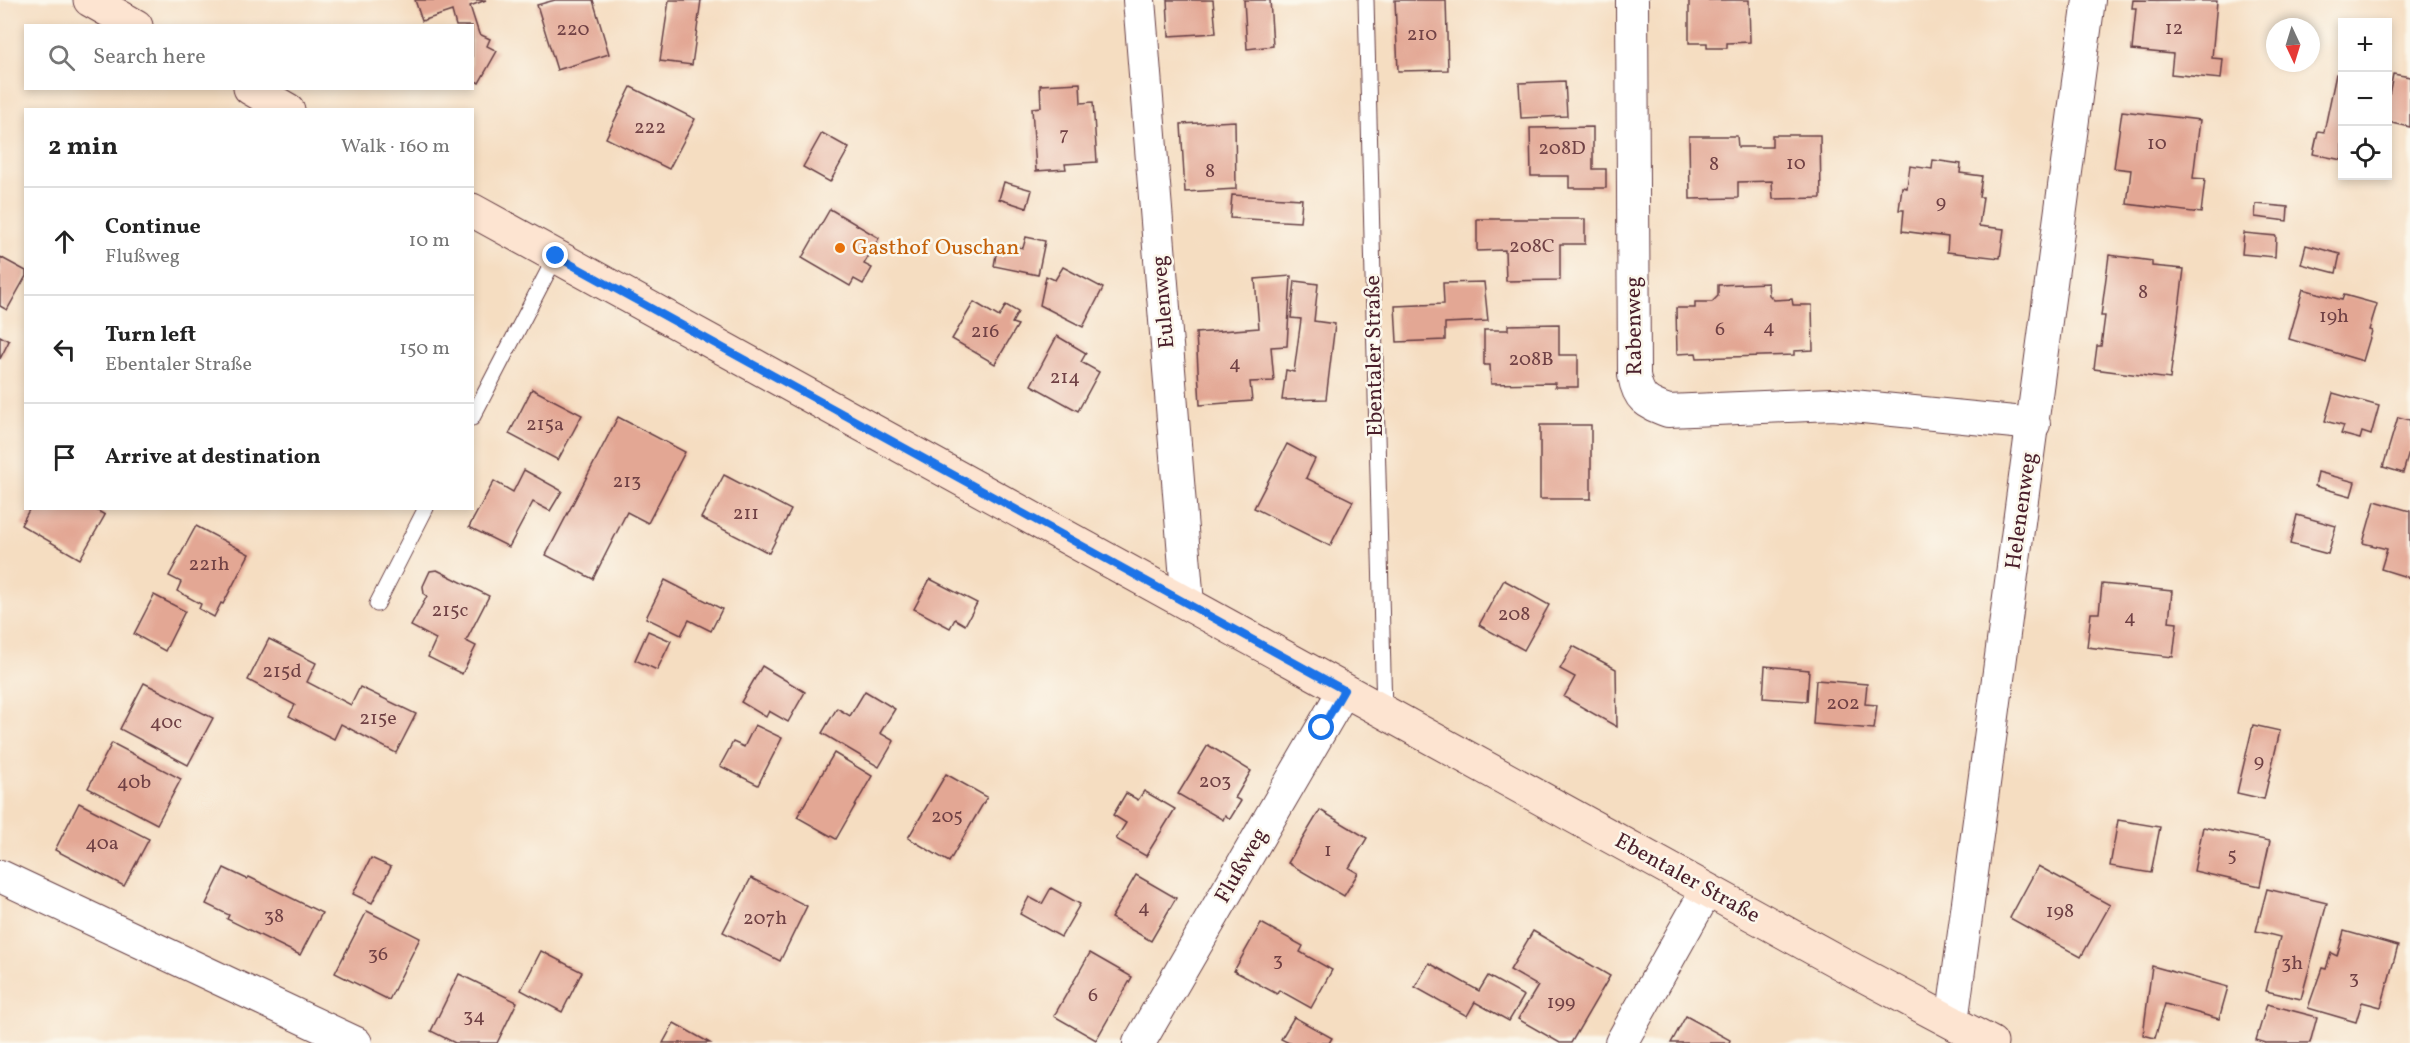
<!DOCTYPE html>
<html lang="en">
<head>
<meta charset="utf-8">
<style>
  :root { --surface:#fff; --page:#f6f6f6; --text:#222; --muted:#767676; --line:#e0e0e0 }
  body { margin:0; font-family:Vollkorn,serif; background:var(--page); color:var(--text) }
  .controls { position:absolute; right:18px; top:18px; display:grid; overflow:hidden; border-radius:0px; box-shadow:0 3px 9px #0003 }
  .controls button { width:54px; height:54px; display:grid; place-items:center; padding:0; border:0; border-bottom:2px solid var(--line); background:var(--surface); color:var(--text); font:30px sans-serif }
  .compass { position:absolute; left:2266px; top:18px; width:54px; height:54px; border-radius:50%; background:var(--surface); box-shadow:0 3px 9px #0003; rotate:176deg }
  .stop { position:absolute; width:18px; height:18px; margin:-14px; border:4px solid #1a73e8; border-radius:50%; background:#fff }
  .stop.end { background:#1a73e8; border-color:#fff; box-shadow:0 2px 6px #0008 }
  .list { margin:0; padding:0; list-style:none }
  h2 { display:flex; justify-content:space-between; align-items:center; height:78px; margin:0; padding:0 24px; font-size:26px }
  h2 small { font-size:20px; font-weight:400; color:var(--muted) }
  .list li { display:grid; grid-template-columns:39px 1fr auto; gap:18px; align-items:center; box-sizing:border-box; height:108px; padding:0 24px; border-top:2px solid var(--line) }
  .list b { display:block; font-size:22px; white-space:nowrap }
  .list p { margin:0; font-size:20px; white-space:nowrap; color:var(--muted) }
  .list em { font-size:20px; font-style:normal; color:var(--muted) }
  .icon { flex:none; width:33px; height:33px; fill:none; stroke:currentColor; stroke-width:2; stroke-linecap:round; stroke-linejoin:round }
  .map { position:relative; flex:none; width:2410px; height:1043px; overflow:hidden }
  .search { position:absolute; background:var(--surface); box-shadow:0 3px 9px #0003; left:24px; top:24px; width:450px; height:66px; display:flex; align-items:center; gap:15px; box-sizing:border-box; padding:0 21px; border-radius:0px; color:var(--muted); font-size:22px }
  .panel { position:absolute; background:var(--surface); box-shadow:0 3px 9px #0003; left:24px; top:108px; width:450px; height:402px; border-radius:0px }
  .map>svg:first-child { display:block }
</style>
</head>
<body>
<div class="map">
<svg width="2410" height="1043" viewBox="0 0 2410 1043">
  <rect width="100%" height="100%" fill="#fbf7ec"/>
  <filter id="ink" filterUnits="userSpaceOnUse"><feTurbulence type="fractalNoise" baseFrequency=".0167" numOctaves="2"/><feDisplacementMap in="SourceGraphic" scale="12" xChannelSelector="R" yChannelSelector="G"/><feConvolveMatrix kernelMatrix="1 2 1 2 8 2 1 2 1" color-interpolation-filters="sRGB"/></filter>
  <filter id="wash" filterUnits="userSpaceOnUse"><feTurbulence type="fractalNoise" baseFrequency=".008" numOctaves="4" result="noise"/><feDisplacementMap in="SourceGraphic" scale="24" xChannelSelector="R" yChannelSelector="G"/><feGaussianBlur stdDeviation="1.35" result="paint"/><feColorMatrix in="noise" values="0 0 0 0 0 0 0 0 0 0 0 0 0 0 0 0 0 1.4 0 .05"/><feComposite in="paint" operator="in"/></filter>
  <g filter="url(#wash)">
    <rect width="100%" height="100%" fill="#f5ddc1"/>
    <g id="blocks">
      <g fill="#e3a794">
        <polygon points="415,0 486,0 470,6 479,34 490,39 487,46 497,51 479,83 472,79 472,26 456,26 452,11 422,21"/>
        <polygon points="555,0 593,0 609,54 557,70 537,5"/>
        <polygon points="669,0 701,0 692,65 660,61"/>
        <polygon points="1167,0 1213,0 1216,33 1169,36"/>
        <polygon points="1244,0 1270,0 1273,46 1247,49"/>
        <polygon points="1395,0 1446,0 1448,70 1398,71"/>
        <polygon points="1689,0 1749,0 1750,42 1727,43 1727,48 1707,48 1707,43 1689,43"/>
        <polygon points="2133,0 2217,1 2212,58 2223,59 2221,79 2171,74 2173,54 2132,50 2136,8 2132,8"/>
        <polygon points="2336,74 2342,75 2342,160 2313,154 2318,131 2324,132"/>
        <polygon points="2393,74 2410,77 2410,127 2388,122 2388,100"/>
        <polygon points="1565,81 1567,116 1521,118 1519,83"/>
        <polygon points="1080,83 1081,103 1093,102 1097,162 1065,164 1066,169 1036,171 1032,108 1041,107 1040,85"/>
        <polygon points="631,87 695,119 669,169 606,138"/>
        <polygon points="2122,111 2200,120 2193,178 2205,179 2201,213 2127,204 2131,170 2114,168"/>
        <polygon points="1235,121 1236,189 1185,192 1181,124"/>
        <polygon points="1593,127 1593,169 1606,169 1606,188 1569,188 1569,176 1531,176 1530,128"/>
        <polygon points="822,133 849,148 830,182 803,167"/>
        <polygon points="1772,135 1820,135 1821,198 1773,199 1772,181 1738,182 1738,198 1690,199 1689,136 1737,136 1738,147 1772,147"/>
        <polygon points="1933,160 1961,164 1960,173 1982,176 1979,197 1983,197 1979,226 2004,229 2000,258 1947,252 1948,237 1902,231 1904,210 1899,210 1902,187 1907,188 1910,166 1932,169"/>
        <polygon points="1004,182 1032,190 1027,208 999,199"/>
        <polygon points="1232,195 1302,199 1300,222 1230,218"/>
        <polygon points="2256,204 2288,207 2287,221 2255,217"/>
        <polygon points="830,209 879,238 864,264 872,268 863,284 854,279 850,286 802,258"/>
        <polygon points="1477,219 1585,219 1585,244 1560,244 1560,280 1506,281 1505,250 1477,251"/>
        <polygon points="2244,233 2276,236 2275,257 2242,254"/>
        <polygon points="1026,237 1045,241 1038,275 994,266 998,243 1023,248"/>
        <polygon points="2306,245 2340,254 2336,273 2301,264"/>
        <polygon points="2109,255 2152,261 2152,266 2184,269 2170,379 2094,369 2097,346 2101,346 2105,316 2101,316"/>
        <polygon points="0,257 26,271 26,276 7,310 0,306"/>
        <polygon points="1063,267 1103,288 1083,327 1040,305 1046,276 1055,280"/>
        <polygon points="1291,276 1287,346 1271,347 1274,381 1250,382 1252,401 1200,405 1196,333 1259,328 1255,279"/>
        <polygon points="1295,281 1318,284 1314,321 1335,324 1326,399 1282,400 1286,370 1294,372 1301,319 1291,318"/>
        <polygon points="1484,282 1488,321 1445,323 1445,340 1397,342 1395,306 1444,304 1443,283"/>
        <polygon points="1768,283 1769,295 1774,300 1792,299 1793,305 1812,305 1813,350 1794,351 1794,355 1697,358 1696,353 1677,354 1676,308 1695,308 1695,302 1712,302 1718,296 1718,285"/>
        <polygon points="2303,289 2342,300 2344,295 2377,304 2369,330 2372,331 2363,361 2289,339"/>
        <polygon points="974,302 999,317 1006,305 1018,312 1012,323 1018,325 995,364 952,339"/>
        <polygon points="1559,324 1559,355 1578,355 1578,387 1555,387 1555,383 1491,384 1490,365 1484,365 1484,330 1508,330 1508,325"/>
        <polygon points="0,336 9,341 0,359"/>
        <polygon points="1057,336 1086,353 1081,362 1099,372 1078,411 1031,385"/>
        <polygon points="532,389 582,415 558,460 509,434"/>
        <polygon points="2333,393 2379,406 2371,435 2362,432 2360,439 2341,434 2344,426 2325,421"/>
        <polygon points="618,417 685,452 648,523 627,512 593,579 546,555"/>
        <polygon points="2398,417 2410,420 2410,449 2403,473 2383,467"/>
        <rect x="1540" y="425" width="51" height="74"/>
        <polygon points="1287,444 1315,459 1306,478 1353,501 1330,546 1254,508"/>
        <polygon points="524,470 562,491 550,511 533,502 509,547 469,527 494,481 513,492"/>
        <polygon points="2318,472 2355,482 2351,496 2315,486"/>
        <polygon points="724,475 791,510 769,553 701,518"/>
        <polygon points="2375,501 2410,511 2410,578 2381,569 2387,549 2363,543"/>
        <polygon points="30,508 93,508 105,515 80,559 21,525"/>
        <polygon points="2297,515 2336,526 2328,554 2290,544"/>
        <polygon points="196,526 249,554 223,604 221,603 214,617 199,609 201,604 177,591 181,582 169,576"/>
        <polygon points="437,570 489,596 466,641 476,646 462,674 428,657 436,639 411,626 427,596 424,594 423,586 430,571"/>
        <polygon points="930,579 977,603 965,625 955,619 950,628 914,609"/>
        <polygon points="665,580 722,609 711,631 689,620 681,635 646,618"/>
        <polygon points="1504,580 1549,605 1524,650 1479,625"/>
        <polygon points="2102,584 2172,591 2169,622 2177,623 2173,657 2087,647 2091,613 2099,613"/>
        <polygon points="154,595 185,611 165,651 134,634"/>
        <polygon points="648,631 671,641 657,670 635,660"/>
        <polygon points="269,639 316,663 307,682 351,705 360,687 416,714 396,753 341,724 334,739 289,716 295,705 248,680"/>
        <polygon points="1573,646 1616,669 1617,727 1564,697 1575,677 1560,669"/>
        <polygon points="762,666 805,692 788,722 769,711 766,717 741,702"/>
        <polygon points="1765,666 1809,670 1807,701 1763,698"/>
        <polygon points="1816,680 1867,684 1865,704 1877,705 1874,729 1813,724"/>
        <polygon points="144,683 213,718 188,765 120,729"/>
        <polygon points="865,691 895,709 880,733 894,741 879,767 822,733 837,708 850,716"/>
        <polygon points="755,725 782,738 758,785 720,766 733,742 744,747"/>
        <polygon points="2253,725 2280,731 2264,799 2237,793"/>
        <polygon points="112,743 181,779 157,824 88,788"/>
        <polygon points="1208,745 1251,771 1235,798 1241,801 1230,819 1225,815 1223,820 1178,794"/>
        <polygon points="834,753 872,776 836,839 797,817"/>
        <polygon points="946,774 987,797 949,862 908,838"/>
        <polygon points="1144,791 1175,809 1146,856 1116,839 1126,823 1113,815 1126,793 1138,800"/>
        <polygon points="79,803 149,839 124,886 55,850"/>
        <polygon points="1320,810 1367,838 1349,868 1358,873 1344,896 1288,863"/>
        <polygon points="2118,820 2160,827 2151,873 2110,866"/>
        <polygon points="2203,827 2270,841 2260,886 2194,871"/>
        <polygon points="371,858 391,867 372,903 353,894"/>
        <polygon points="2038,866 2110,905 2081,957 2010,918"/>
        <polygon points="224,868 247,879 249,877 322,913 300,955 227,919 229,915 206,904"/>
        <polygon points="1136,875 1176,898 1151,941 1111,918"/>
        <polygon points="751,878 807,906 780,961 723,932"/>
        <polygon points="1051,888 1080,904 1061,937 1020,914 1029,897 1042,904"/>
        <polygon points="2267,889 2327,903 2301,999 2266,991 2280,937 2256,931"/>
        <polygon points="367,911 420,938 389,1000 335,973"/>
        <polygon points="1261,923 1303,946 1300,952 1332,970 1311,1008 1279,990 1277,994 1234,971"/>
        <polygon points="1533,931 1610,976 1571,1043 1560,1043 1518,1019 1538,986 1510,970"/>
        <polygon points="2344,931 2398,946 2381,1007 2362,1002 2356,1022 2308,1008 2322,968 2326,969 2331,953 2337,956"/>
        <polygon points="541,951 582,972 562,1012 521,990"/>
        <polygon points="1090,953 1132,977 1096,1040 1054,1016"/>
        <polygon points="1429,963 1479,991 1488,976 1524,996 1509,1021 1475,1002 1467,1016 1415,987"/>
        <polygon points="2152,966 2228,987 2219,1019 2165,1004 2155,1038 2143,1035"/>
        <polygon points="459,974 517,1002 497,1043 455,1043 431,1031"/>
        <polygon points="2267,1004 2317,1017 2310,1043 2266,1043 2256,1040"/>
        <polygon points="1686,1016 1730,1040 1729,1043 1671,1043"/>
        <polygon points="1294,1017 1332,1038 1329,1043 1289,1043 1281,1039"/>
        <polygon points="674,1023 710,1043 663,1043"/>
      </g>
    </g>
  </g>
  <g filter="url(#ink)">
    <use href="#blocks" fill-opacity="0" stroke="#643c42" stroke-width="1.5"/>
    <g fill="none" stroke-linecap="round" stroke-linejoin="round">
      <g stroke="#643c42" stroke-width="17">
        <g id="lane">
          <polyline points="1366,0 1384,712"/>
          <polyline points="472,418 556,256"/>
          <polyline points="377,604 426,508"/>
        </g>
      </g>
      <g stroke="#643c42" stroke-width="34">
        <g id="street">
          <polyline points="1139,0 1188,604"/>
          <path d="M1632,0l2,375c4,24 12,28 34,36l165,-7 201,20"/>
          <polyline points="0,876 356,1043"/>
          <polyline points="1952,1022 2089,0"/>
          <polyline points="1139,1043 1344,690"/>
          <polyline points="1621,1043 1707,890"/>
        </g>
      </g>
      <g stroke="#643c42" stroke-width="35">
        <g id="secondary">
          <polyline points="90,0 136,26"/>
          <polyline points="250,88 288,110"/>
          <polyline points="472,210 1844,965 1991,1043"/>
        </g>
      </g>
      <use href="#lane" stroke="#fff" stroke-width="15"/>
      <use href="#street" stroke="#fff" stroke-width="32"/>
      <use href="#secondary" stroke="#fde4d1" stroke-width="33"/>
    </g>
  </g>
  <g fill="none" stroke-linecap="round" stroke-linejoin="round" filter="url(#ink)">
    <polyline stroke="#1a73e8" stroke-width="8" points="556,256 1344,690 1322,728"/>
  </g>
  <circle fill="#e8710a" stroke="#fbf7ec" stroke-width="2" cx="840" cy="248" r="6"/>
  <g text-anchor="middle" dominant-baseline="central" stroke-width="5" stroke-linejoin="round" paint-order="stroke">
    <g font-size="20" fill="#704145">
      <text x="2174" y="29">12</text>
      <text x="573" y="30">220</text>
      <text x="1422" y="35">210</text>
      <text x="650" y="128">222</text>
      <text x="1064" y="135">7</text>
      <text x="2157" y="144">10</text>
      <text x="1562" y="149">208D</text>
      <text x="1796" y="164">10</text>
      <text x="1714" y="165">8</text>
      <text x="1210" y="172">8</text>
      <text x="1941" y="203">9</text>
      <text x="1532" y="247">208C</text>
      <text x="2143" y="293">8</text>
      <text x="2334" y="317">19h</text>
      <text x="1769" y="328">4</text>
      <text x="1720" y="330">6</text>
      <text x="985" y="332">216</text>
      <text x="1531" y="360">208B</text>
      <text x="1235" y="364">4</text>
      <text x="1065" y="378">214</text>
      <text x="545" y="425">215a</text>
      <text x="627" y="482">213</text>
      <text x="746" y="514">211</text>
      <text x="209" y="565">221h</text>
      <text x="450" y="611">215c</text>
      <text x="1514" y="615">208</text>
      <text x="2130" y="618">4</text>
      <text x="282" y="672">215d</text>
      <text x="1843" y="704">202</text>
      <text x="378" y="719">215e</text>
      <text x="166" y="723">40c</text>
      <text x="2259" y="762">9</text>
      <text x="1215" y="782">203</text>
      <text x="134" y="783">40b</text>
      <text x="947" y="817">205</text>
      <text x="102" y="844">40a</text>
      <text x="1328" y="851">1</text>
      <text x="2232" y="856">5</text>
      <text x="1144" y="908">4</text>
      <text x="2060" y="912">198</text>
      <text x="274" y="917">38</text>
      <text x="765" y="919">207h</text>
      <text x="378" y="955">36</text>
      <text x="1278" y="961">3</text>
      <text x="2292" y="964">3h</text>
      <text x="2354" y="979">3</text>
      <text x="1093" y="996">6</text>
      <text x="1561" y="1003">199</text>
      <text x="474" y="1017">34</text>
    </g>
    <g font-size="22" fill="#c56008" stroke="#fbf7ec" text-anchor="start">
      <text x="852" y="248">Gasthof Ouschan</text>
    </g>
    <g font-size="22" fill="#4a1f2b" stroke="#fbf7ec">
      <text transform="translate(1164 302) rotate(-95)">Eulenweg</text>
      <text transform="translate(1635 326) rotate(-91)">Rabenweg</text>
      <text transform="translate(1375 356) rotate(-91)">Ebentaler Straße</text>
      <text transform="translate(2022 511) rotate(-82)">Helenenweg</text>
      <text transform="translate(1242 866) rotate(-60)">Flußweg</text>
      <text transform="translate(1687 879) rotate(29)">Ebentaler Straße</text>
    </g>
  </g>
</svg>
<div class="controls">
<button>+</button>
<button>−</button>
<button><svg class="icon" aria-label="locate" viewBox="0 0 24 24"><circle cx="12" cy="12" r="6"/><path d="M12 2v4M12 18v4M2 12h4M18 12h4"/></svg></button>
</div>
<svg class="compass" viewBox="-18 -18 36 36"><path d="M0-13l5 13h-10z" fill="#e53935"/><path d="M0 13l5-13h-10z" fill="#767676"/></svg>
<div class="stop" style="left:1322px;top:728px"></div>
<div class="stop end" style="left:556px;top:256px"></div>
<div class="search"><svg class="icon" aria-label="search" viewBox="0 0 24 24"><circle cx="10" cy="10" r="6"/><path d="M15 15l6 6"/></svg>Search here</div>
<section class="panel">
<h2>2 min<small>Walk · 160 m</small></h2>
<ul class="list">
<li><svg class="icon" aria-label="ahead" viewBox="0 0 24 24"><path d="M12 20V5M6 11l6-6 6 6"/></svg><div><b>Continue</b><p>Flußweg</p></div><em>10 m</em></li>
<li><svg class="icon" aria-label="left" viewBox="0 0 24 24"><path d="M17 20v-9H6M10 6l-5 5 5 5"/></svg><div><b>Turn left</b><p>Ebentaler Straße</p></div><em>150 m</em></li>
<li><svg class="icon" aria-label="arrive" viewBox="0 0 24 24"><path d="M6 21V4h12l-3 4 3 4H6"/></svg><div><b>Arrive at destination</b></div></li>
</ul>
</section>
</div>
</body>
</html>
